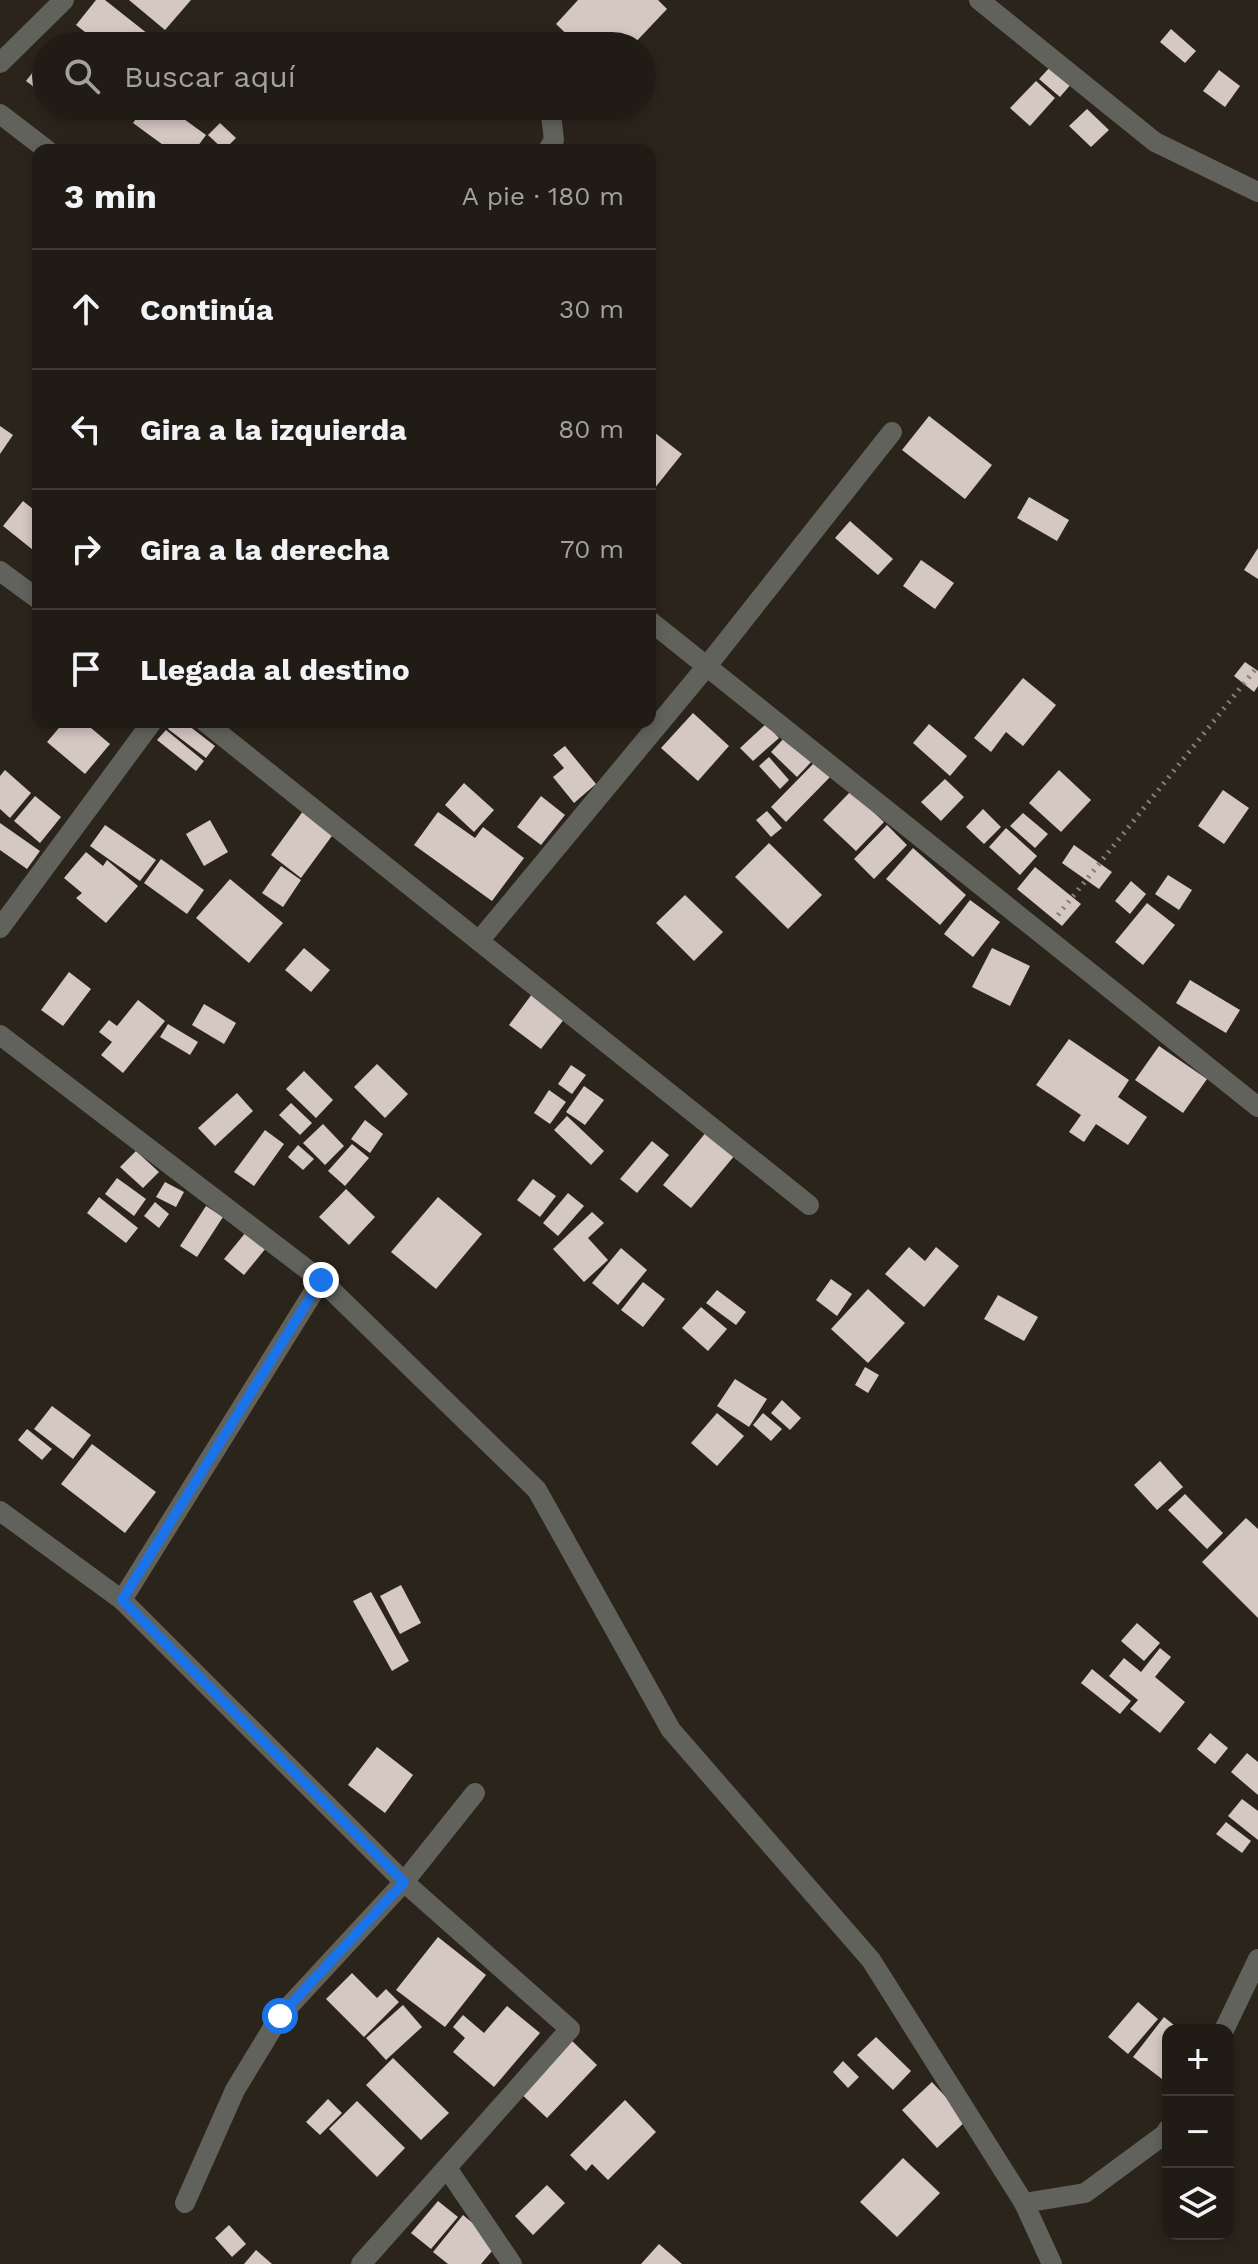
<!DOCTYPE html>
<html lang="es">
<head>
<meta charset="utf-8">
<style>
  :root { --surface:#201b14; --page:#2d2822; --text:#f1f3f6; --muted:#a2a1a0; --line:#3d3934 }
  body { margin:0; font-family:"Work Sans",sans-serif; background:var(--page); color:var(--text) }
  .controls { position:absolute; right:24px; bottom:24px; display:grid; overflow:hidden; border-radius:16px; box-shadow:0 4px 12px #0003 }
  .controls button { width:72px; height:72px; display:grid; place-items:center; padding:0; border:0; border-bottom:2px solid var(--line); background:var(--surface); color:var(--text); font:40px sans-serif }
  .stop { position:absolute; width:24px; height:24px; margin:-18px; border:6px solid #1a73e8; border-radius:50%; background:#fff }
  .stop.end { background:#1a73e8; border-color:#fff; box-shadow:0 2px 8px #0008 }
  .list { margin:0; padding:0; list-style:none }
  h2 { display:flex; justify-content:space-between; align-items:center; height:104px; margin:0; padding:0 32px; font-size:34px }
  h2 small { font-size:26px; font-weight:400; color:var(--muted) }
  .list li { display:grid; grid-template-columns:52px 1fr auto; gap:24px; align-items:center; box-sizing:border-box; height:120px; padding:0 32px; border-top:2px solid var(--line) }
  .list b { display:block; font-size:30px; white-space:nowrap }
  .list em { font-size:26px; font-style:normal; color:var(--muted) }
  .icon { flex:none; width:44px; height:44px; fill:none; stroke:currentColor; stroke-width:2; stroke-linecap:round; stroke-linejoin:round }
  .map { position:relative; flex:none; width:1258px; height:2264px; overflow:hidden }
  .search { position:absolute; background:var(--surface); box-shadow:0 4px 12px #0003; left:32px; top:32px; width:624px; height:88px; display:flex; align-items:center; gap:20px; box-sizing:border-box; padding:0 28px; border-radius:44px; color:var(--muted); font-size:30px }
  .panel { position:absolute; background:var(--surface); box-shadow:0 4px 12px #0003; left:32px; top:144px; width:624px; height:584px; border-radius:16px }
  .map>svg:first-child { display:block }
</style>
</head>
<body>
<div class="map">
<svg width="1258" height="2264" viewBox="0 0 1258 2264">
  <rect width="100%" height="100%" fill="#2b241b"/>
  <g fill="#d5c7c2">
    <polygon points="96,0 105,0 148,34 138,46 103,46 76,25"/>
    <polygon points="129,0 191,0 165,30"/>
    <polygon points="578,0 658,0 667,9 632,46 579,46 556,24"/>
    <polygon points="1171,29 1196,51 1185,63 1160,42"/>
    <polygon points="40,63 46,68 46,96 26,81"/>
    <polygon points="1052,65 1072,83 1060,97 1039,79"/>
    <polygon points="1219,70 1240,86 1225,107 1203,91"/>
    <polygon points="1036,81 1055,98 1030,126 1010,108"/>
    <polygon points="111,106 136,106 127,118"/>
    <polygon points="145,106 166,106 206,135 195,150 170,150 133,123"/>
    <polygon points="1087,109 1109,130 1091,147 1069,126"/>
    <polygon points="220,123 236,138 224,150 208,135"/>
    <polygon points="929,416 992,465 965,499 902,450"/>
    <polygon points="0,426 13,435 0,454"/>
    <polygon points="650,429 682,454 650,494"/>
    <polygon points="1029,497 1069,520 1057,541 1017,518"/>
    <polygon points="23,501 38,513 38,554 3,526"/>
    <polygon points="850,521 893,559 878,575 835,538"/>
    <polygon points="1258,548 1258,579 1244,570"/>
    <polygon points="921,560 954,583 935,609 903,586"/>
    <polygon points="1245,662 1258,671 1258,686 1254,692 1234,676"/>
    <polygon points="1023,678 1056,705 1023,746 1006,732 991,752 974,738"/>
    <polygon points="693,713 729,746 698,781 661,748"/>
    <polygon points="64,722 84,722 110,744 85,774 47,742"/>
    <polygon points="174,722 184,722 215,746 206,758 168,729"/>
    <polygon points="766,724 779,738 753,761 740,748"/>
    <polygon points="929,724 967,756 950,776 913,743"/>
    <polygon points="166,730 204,761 196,771 157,740"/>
    <polygon points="788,734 814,759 797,777 771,752"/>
    <polygon points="565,746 596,784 574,803 553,777 564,768 553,755"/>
    <polygon points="769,757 789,780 780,789 759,766"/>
    <polygon points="816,761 831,776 786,822 771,807"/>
    <polygon points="5,770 31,793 10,818 0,809 0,776"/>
    <polygon points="1059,770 1091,800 1061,832 1029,803"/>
    <polygon points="945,779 964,797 941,821 921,802"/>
    <polygon points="464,783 494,810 474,832 445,805"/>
    <polygon points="1223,790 1249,808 1224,844 1198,826"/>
    <polygon points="851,791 884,822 856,851 823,820"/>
    <polygon points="35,796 61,817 40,843 14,821"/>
    <polygon points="541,796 565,815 541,845 517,827"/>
    <polygon points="306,807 337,829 301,878 271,855"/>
    <polygon points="983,809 1001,827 984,844 966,827"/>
    <polygon points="767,811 782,828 771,837 756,820"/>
    <polygon points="438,812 475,838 483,827 524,858 492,901 414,845"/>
    <polygon points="1023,813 1048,834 1035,848 1010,826"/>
    <polygon points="210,820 228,852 204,866 186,834"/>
    <polygon points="0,823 40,851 27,869 0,850"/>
    <polygon points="105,825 156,860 140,881 90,846"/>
    <polygon points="887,825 907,845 874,879 854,859"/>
    <polygon points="1006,828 1037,856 1020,875 989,847"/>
    <polygon points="769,843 822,895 788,929 735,877"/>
    <polygon points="1074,845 1112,872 1099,889 1062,863"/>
    <polygon points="913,848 966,895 940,925 886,879"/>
    <polygon points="86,852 103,866 107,860 138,886 106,923 76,898 82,893 64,878"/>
    <polygon points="161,859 204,890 187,914 144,883"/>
    <polygon points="281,866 301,880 283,907 262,893"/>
    <polygon points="1035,867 1081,904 1062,926 1017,889"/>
    <polygon points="1168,875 1192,890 1179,910 1155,894"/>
    <polygon points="230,879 283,923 249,963 196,918"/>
    <polygon points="1131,881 1146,894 1130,914 1115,901"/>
    <polygon points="685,895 723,932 694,961 656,923"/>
    <polygon points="970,900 1000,922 973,957 944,934"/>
    <polygon points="1147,903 1175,925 1143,965 1115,942"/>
    <polygon points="304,948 330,970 311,992 285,970"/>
    <polygon points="992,948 1030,966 1010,1006 972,987"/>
    <polygon points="69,972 91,989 63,1026 41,1010"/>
    <polygon points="1190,980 1240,1010 1226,1033 1176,1003"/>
    <polygon points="532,994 565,1018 541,1049 509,1025"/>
    <polygon points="138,1000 165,1021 123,1073 101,1055 112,1042 99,1032 109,1020 117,1026"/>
    <polygon points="204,1004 236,1023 224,1044 192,1025"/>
    <polygon points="168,1024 198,1042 190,1055 160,1037"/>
    <polygon points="1069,1039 1129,1080 1118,1097 1147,1117 1128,1145 1096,1124 1084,1142 1069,1132 1081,1115 1036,1085"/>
    <polygon points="1159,1046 1207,1079 1183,1113 1135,1080"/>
    <polygon points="377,1064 408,1094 385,1118 354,1087"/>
    <polygon points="571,1065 586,1075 572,1094 558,1084"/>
    <polygon points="304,1071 333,1100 316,1118 286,1089"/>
    <polygon points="584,1086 604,1100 585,1125 566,1112"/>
    <polygon points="549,1090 566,1102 550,1124 534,1113"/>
    <polygon points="237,1093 253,1111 215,1146 198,1128"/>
    <polygon points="291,1103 312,1123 300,1135 279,1115"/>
    <polygon points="567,1116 604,1151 591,1165 554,1130"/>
    <polygon points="365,1120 383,1134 370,1153 351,1139"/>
    <polygon points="323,1124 344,1146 325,1165 303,1143"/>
    <polygon points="265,1130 284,1144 254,1186 234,1172"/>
    <polygon points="707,1131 735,1155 691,1208 663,1185"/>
    <polygon points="652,1141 669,1155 637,1193 620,1179"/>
    <polygon points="352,1144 369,1158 345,1186 328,1171"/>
    <polygon points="298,1145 314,1159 303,1170 288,1157"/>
    <polygon points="136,1151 159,1172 143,1188 120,1167"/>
    <polygon points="117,1178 146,1199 134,1216 105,1194"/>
    <polygon points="533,1179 556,1196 540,1217 517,1200"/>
    <polygon points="165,1182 184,1192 176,1207 156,1197"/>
    <polygon points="346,1189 375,1217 349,1245 319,1217"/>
    <polygon points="568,1193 584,1206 558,1236 543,1223"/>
    <polygon points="99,1197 138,1228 126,1243 87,1213"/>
    <polygon points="438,1197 482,1234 436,1289 391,1252"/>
    <polygon points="155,1202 169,1214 159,1228 144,1216"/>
    <polygon points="206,1206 223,1217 197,1257 180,1246"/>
    <polygon points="592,1212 604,1223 588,1238 608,1260 584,1282 553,1249"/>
    <polygon points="246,1232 266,1248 244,1275 224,1259"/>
    <polygon points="909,1247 925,1261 936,1247 959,1266 924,1307 885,1274"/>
    <polygon points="621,1248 647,1270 618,1305 592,1283"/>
    <polygon points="831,1279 852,1294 837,1316 816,1300"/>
    <polygon points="643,1282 665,1299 643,1327 621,1310"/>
    <polygon points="868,1289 905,1323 868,1363 831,1329"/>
    <polygon points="717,1290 746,1312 736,1325 706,1303"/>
    <polygon points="998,1295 1038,1317 1024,1341 984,1319"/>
    <polygon points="701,1307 727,1329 708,1351 682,1328"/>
    <polygon points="865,1367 879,1375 868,1393 855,1385"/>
    <polygon points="735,1379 767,1399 749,1427 717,1406"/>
    <polygon points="782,1400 801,1418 790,1430 771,1413"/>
    <polygon points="52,1406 91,1435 73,1459 34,1429"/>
    <polygon points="717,1413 744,1436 717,1466 691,1443"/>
    <polygon points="763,1413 782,1429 771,1441 753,1425"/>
    <polygon points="27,1429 52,1449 42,1460 18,1440"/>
    <polygon points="92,1444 156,1492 125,1533 61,1484"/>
    <polygon points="1160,1461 1183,1487 1157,1510 1134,1485"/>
    <polygon points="1185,1494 1223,1533 1207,1549 1168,1510"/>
    <polygon points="1246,1518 1258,1529 1258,1618 1202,1562"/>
    <polygon points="401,1585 421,1623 400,1634 380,1596"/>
    <polygon points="371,1592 409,1661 392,1671 353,1601"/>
    <polygon points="1137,1623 1160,1643 1144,1661 1121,1641"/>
    <polygon points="1160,1648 1171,1657 1155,1677 1185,1702 1160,1733 1130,1709 1138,1700 1109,1676 1124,1658 1141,1672"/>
    <polygon points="1092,1669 1131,1701 1120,1714 1081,1683"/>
    <polygon points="1210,1733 1228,1748 1215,1764 1197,1749"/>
    <polygon points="377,1747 413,1775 385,1813 348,1785"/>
    <polygon points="1247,1753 1258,1762 1258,1795 1231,1772"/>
    <polygon points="1242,1799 1258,1811 1258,1840 1228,1816"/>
    <polygon points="1226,1822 1251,1841 1242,1853 1216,1834"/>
    <polygon points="438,1937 486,1975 445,2027 396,1990"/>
    <polygon points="352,1973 377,1998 386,1989 399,2002 364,2037 326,1999"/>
    <polygon points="1138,2002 1158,2019 1128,2054 1108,2037"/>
    <polygon points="403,2005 422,2027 386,2060 366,2038"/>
    <polygon points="507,2006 540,2033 494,2087 453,2052 465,2038 453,2027 463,2015 484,2033"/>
    <polygon points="1164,2017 1180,2030 1168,2030 1168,2072 1162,2079 1133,2057"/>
    <polygon points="876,2037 911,2071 893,2090 857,2055"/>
    <polygon points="569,2038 597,2065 547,2118 518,2091"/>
    <polygon points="393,2058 449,2113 421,2140 366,2085"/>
    <polygon points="843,2061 859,2077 848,2088 833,2072"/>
    <polygon points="932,2082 967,2120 937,2148 902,2110"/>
    <polygon points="328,2099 342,2113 320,2135 306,2122"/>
    <polygon points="625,2100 656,2132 608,2180 592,2164 586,2171 570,2155"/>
    <polygon points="357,2101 405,2148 377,2177 329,2129"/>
    <polygon points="903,2158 940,2193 897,2237 860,2202"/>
    <polygon points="547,2185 565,2203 533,2235 515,2216"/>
    <polygon points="438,2201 458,2217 431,2249 411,2233"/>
    <polygon points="463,2215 498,2244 481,2264 448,2264 433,2252"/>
    <polygon points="229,2225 246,2244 232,2257 215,2238"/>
    <polygon points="659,2244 682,2264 641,2264"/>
    <polygon points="256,2250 272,2264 244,2264"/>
  </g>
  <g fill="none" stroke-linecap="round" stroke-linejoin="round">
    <polyline stroke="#847f78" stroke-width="5" stroke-dasharray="2 6" stroke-linecap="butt" points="1058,915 1258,666"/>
    <g stroke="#62625c" stroke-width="20">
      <polyline points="979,0 1155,142 1258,192"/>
      <polyline points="0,63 64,0"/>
      <polyline points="0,114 47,150"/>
      <polyline points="548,150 554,140 550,106"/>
      <polyline points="0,571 38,599"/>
      <polyline points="650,621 1258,1107"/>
      <polyline points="205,722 809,1205"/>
      <polyline points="0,928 152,722"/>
      <polyline points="479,941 707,666 892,432"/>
      <polyline points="0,1035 321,1280 537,1490 671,1730 871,1960 1024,2203 1052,2264"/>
      <polyline points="0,1511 122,1600 404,1882 570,2029 361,2264"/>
      <polyline points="122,1600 321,1280"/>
      <polyline points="1224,2030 1258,1959"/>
      <polyline points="447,2168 512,2264"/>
      <polyline points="185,2203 235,2090 280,2016 404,1882 475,1793"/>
      <polyline points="1024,2203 1085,2193 1165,2134 1168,2129"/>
    </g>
  </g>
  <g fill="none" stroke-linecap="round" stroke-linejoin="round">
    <polyline stroke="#1a73e8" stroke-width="10" points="280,2016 404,1882 122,1600 321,1280"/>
  </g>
</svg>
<div class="controls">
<button>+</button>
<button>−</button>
<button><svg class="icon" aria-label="layers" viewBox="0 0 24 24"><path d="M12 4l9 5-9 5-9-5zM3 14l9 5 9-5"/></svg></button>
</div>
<div class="stop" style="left:280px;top:2016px"></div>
<div class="stop end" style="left:321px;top:1280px"></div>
<div class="search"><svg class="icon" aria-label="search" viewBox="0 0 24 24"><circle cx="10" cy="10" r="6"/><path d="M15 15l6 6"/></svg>Buscar aquí</div>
<section class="panel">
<h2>3 min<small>A pie · 180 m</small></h2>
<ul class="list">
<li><svg class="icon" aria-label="ahead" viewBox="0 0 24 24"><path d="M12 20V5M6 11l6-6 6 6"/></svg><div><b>Continúa</b></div><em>30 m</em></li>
<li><svg class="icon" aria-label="left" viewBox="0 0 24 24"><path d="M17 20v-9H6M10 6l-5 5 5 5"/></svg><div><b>Gira a la izquierda</b></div><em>80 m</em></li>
<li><svg class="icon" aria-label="right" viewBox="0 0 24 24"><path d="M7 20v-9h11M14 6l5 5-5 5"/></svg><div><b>Gira a la derecha</b></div><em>70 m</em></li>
<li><svg class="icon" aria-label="arrive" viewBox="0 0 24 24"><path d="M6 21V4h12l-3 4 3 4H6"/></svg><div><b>Llegada al destino</b></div></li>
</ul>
</section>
</div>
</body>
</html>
